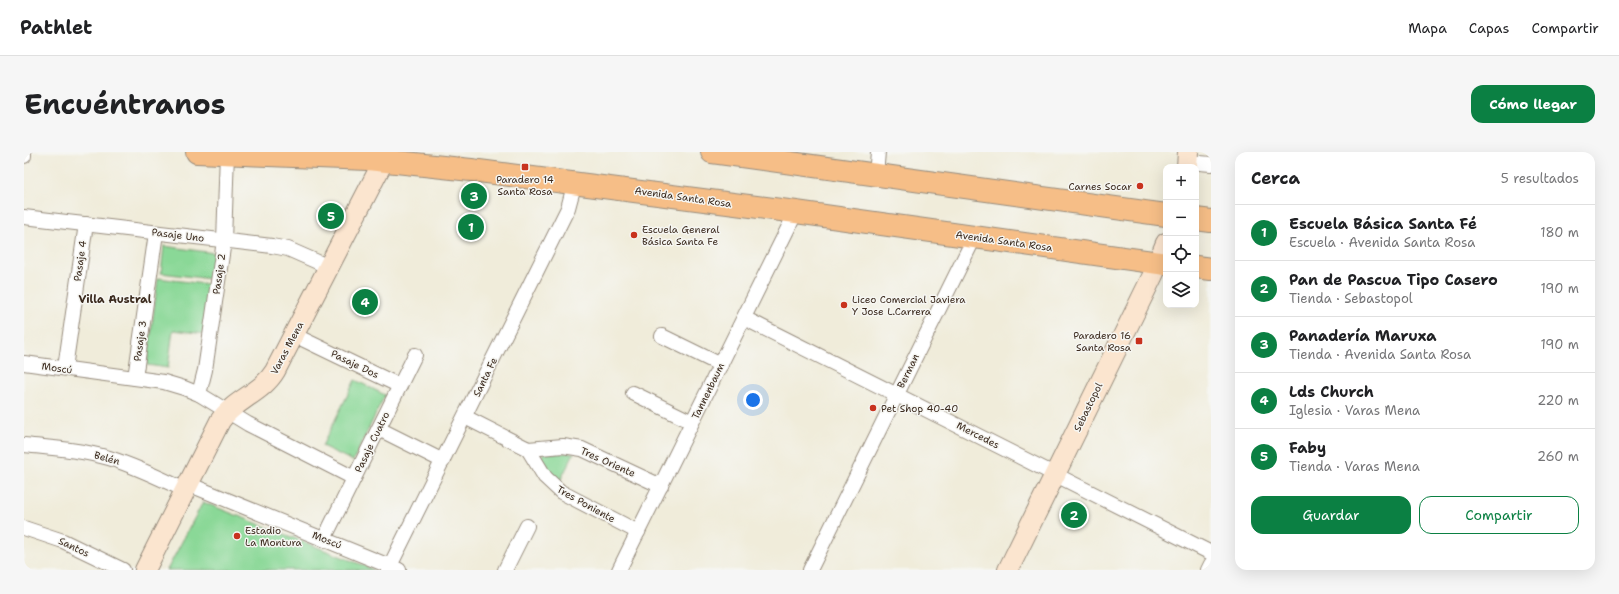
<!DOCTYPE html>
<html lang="es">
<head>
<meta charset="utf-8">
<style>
  :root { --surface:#fff; --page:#f6f6f6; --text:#202124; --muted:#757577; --line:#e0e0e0; --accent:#0b8043 }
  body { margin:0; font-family:"Shantell Sans",sans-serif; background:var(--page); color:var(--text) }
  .controls { position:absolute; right:12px; top:12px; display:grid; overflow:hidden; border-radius:8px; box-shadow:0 4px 16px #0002 }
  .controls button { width:36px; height:36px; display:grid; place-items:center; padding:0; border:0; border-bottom:1px solid var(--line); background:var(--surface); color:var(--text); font:20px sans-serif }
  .you { position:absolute; left:729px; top:248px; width:14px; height:14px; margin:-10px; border:3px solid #fff; border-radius:50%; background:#1a73e8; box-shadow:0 0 0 6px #1a73e833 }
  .badge { display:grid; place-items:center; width:26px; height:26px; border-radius:50%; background:var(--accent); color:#fff; font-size:13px; font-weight:700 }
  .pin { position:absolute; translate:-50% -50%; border:2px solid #fff; box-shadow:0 1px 4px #0006 }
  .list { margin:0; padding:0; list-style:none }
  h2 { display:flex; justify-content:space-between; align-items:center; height:52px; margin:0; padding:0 16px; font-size:17px }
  h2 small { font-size:13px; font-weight:400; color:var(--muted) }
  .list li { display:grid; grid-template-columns:26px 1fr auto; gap:12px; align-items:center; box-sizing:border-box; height:56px; padding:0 16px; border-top:1px solid var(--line) }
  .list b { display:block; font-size:15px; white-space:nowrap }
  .list p { margin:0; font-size:13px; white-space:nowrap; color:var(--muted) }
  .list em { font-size:13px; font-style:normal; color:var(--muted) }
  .actions { display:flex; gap:8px; padding:12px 16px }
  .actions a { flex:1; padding:9px 0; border:1px solid var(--accent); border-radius:12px; text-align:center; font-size:14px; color:var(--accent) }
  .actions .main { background:var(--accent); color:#fff }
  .icon { flex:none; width:22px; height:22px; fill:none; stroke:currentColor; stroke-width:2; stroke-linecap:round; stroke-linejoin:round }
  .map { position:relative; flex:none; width:1187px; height:418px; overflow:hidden; border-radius:12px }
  header { display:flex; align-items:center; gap:24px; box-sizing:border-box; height:56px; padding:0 20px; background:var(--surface); border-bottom:1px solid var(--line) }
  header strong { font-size:19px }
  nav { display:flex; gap:22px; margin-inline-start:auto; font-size:14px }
  .intro { display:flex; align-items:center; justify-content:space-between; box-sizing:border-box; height:96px; padding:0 24px }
  h1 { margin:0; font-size:28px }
  .button { padding:10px 18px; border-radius:12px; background:var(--accent); color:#fff; font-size:14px; font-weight:700 }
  main { display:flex; gap:24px; padding:0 24px }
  aside { flex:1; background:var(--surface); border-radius:12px; box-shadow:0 4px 16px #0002 }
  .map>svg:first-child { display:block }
</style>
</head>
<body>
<header>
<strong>Pathlet</strong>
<nav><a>Mapa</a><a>Capas</a><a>Compartir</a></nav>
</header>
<div class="intro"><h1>Encuéntranos</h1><a class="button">Cómo llegar</a></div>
<main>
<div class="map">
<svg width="1187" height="418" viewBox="0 0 1187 418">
  <rect width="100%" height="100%" fill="#f6f6f2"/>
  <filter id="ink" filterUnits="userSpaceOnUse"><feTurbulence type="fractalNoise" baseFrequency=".025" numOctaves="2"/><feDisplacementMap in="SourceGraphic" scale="8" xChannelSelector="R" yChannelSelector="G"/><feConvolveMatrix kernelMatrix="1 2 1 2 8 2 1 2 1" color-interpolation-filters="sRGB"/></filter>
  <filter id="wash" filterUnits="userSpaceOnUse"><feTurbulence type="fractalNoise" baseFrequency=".012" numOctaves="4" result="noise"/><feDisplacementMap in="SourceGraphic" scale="16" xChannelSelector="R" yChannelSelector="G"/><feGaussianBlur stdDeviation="0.9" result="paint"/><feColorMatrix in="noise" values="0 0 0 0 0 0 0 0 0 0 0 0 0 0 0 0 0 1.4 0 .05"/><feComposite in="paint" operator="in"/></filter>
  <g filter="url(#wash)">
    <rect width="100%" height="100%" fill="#f0ecda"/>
    <g fill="#8ad897" stroke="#62815a">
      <polygon points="140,94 190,101 187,127 137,121"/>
      <polygon points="134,126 188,133 181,182 149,178 144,216 123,213"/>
      <polygon points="331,228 361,243 329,309 298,294"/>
      <polygon points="521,301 550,301 535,331 517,305"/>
      <polygon points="179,350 351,418 143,418"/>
    </g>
  </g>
  <g filter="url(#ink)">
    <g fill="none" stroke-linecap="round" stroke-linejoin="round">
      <g stroke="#968b7c" stroke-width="16">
        <g id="street">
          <polyline points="0,4 0,0"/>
          <polyline points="1164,10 1187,12"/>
          <polyline points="852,23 854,0"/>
          <polyline points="0,65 248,94 264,97 305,115"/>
          <polyline points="720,166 1187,401"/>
          <polyline points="270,183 376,234"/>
          <polyline points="638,184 697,213"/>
          <polyline points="0,211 140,230 160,236 175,242 224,272 330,326"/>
          <polyline points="41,216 62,72"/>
          <polyline points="111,226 132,81"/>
          <polyline points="609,241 668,270"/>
          <polyline points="175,242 181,218 200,89 203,1"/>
          <polyline points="441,265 504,297 539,294 558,297 637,334"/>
          <polyline points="355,277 419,309"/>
          <path d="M0,293c28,3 57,5 85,13 26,8 51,20 76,32"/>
          <polyline points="504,297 521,325 537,340 614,380"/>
          <polyline points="164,332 375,418"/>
          <polyline points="0,376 39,389 99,418"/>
          <polyline points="300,387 391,203"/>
          <polyline points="364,418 544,56 551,30"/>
          <polyline points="481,418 503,374"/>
          <polyline points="595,418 772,60"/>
          <polyline points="786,418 951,84"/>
          <polyline points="1184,418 1187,412"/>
        </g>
      </g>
      <g stroke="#968b7c" stroke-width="22">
        <g id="secondary">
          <polyline points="1163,15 1164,0"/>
          <path d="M121,418l75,-149c14,-21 42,-28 55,-50l109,-211 2,-8"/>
          <polyline points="984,418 1129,123 1142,91"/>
        </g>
      </g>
      <g stroke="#968b7c" stroke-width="24">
        <g id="primary">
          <polyline points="173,0 344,7 447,18 772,60 1142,112"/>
          <polyline points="688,0 1142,63"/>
          <polyline points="1172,67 1187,69"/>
          <polyline points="1172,115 1187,117"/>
        </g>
      </g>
      <use href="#street" stroke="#fff" stroke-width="14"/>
      <use href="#secondary" stroke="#fbe5cf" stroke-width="20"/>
      <use href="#primary" stroke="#f6be87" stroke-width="22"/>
    </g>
  </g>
  <g fill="#c8321e" stroke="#f6f6f2" stroke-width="1.5">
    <rect x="497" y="11" width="8" height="8" rx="2"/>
    <circle cx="1116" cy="34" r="4"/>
    <circle cx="610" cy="83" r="4"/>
    <circle cx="820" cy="153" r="4"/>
    <rect x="1111" y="185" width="8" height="8" rx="2"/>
    <circle cx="849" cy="256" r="4"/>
    <circle cx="213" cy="384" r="4"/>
  </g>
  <g text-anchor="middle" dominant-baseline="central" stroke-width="3" stroke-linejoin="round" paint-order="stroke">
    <g font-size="10" fill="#3b2a1e" stroke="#f6f6f2" text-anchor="start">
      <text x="501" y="27" text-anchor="middle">Paradero 14<tspan x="501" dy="12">Santa Rosa</tspan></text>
      <text x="1108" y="34" text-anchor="end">Carnes Socar</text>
      <text x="618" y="77">Escuela General<tspan x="618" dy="12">Básica Santa Fe</tspan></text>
      <text x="828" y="147">Liceo Comercial Javiera<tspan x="828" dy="12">Y Jose L.Carrera</tspan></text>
      <text x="1107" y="183" text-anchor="end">Paradero 16<tspan x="1107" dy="12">Santa Rosa</tspan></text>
      <text x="857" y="256">Pet Shop 40-40</text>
      <text x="221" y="378">Estadio<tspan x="221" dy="12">La Montura</tspan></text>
    </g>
    <g font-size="10" fill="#3b2a1e" stroke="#f6f6f2">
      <text transform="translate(659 45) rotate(8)">Avenida Santa Rosa</text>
      <text transform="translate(154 83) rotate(7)">Pasaje Uno</text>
      <text transform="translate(980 89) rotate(8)">Avenida Santa Rosa</text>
      <text transform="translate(56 109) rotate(-82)">Pasaje 4</text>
      <text transform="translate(195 122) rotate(-82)">Pasaje 2</text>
      <text transform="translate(116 189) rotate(-82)">Pasaje 3</text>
      <text transform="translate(263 196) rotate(-62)">Varas Mena</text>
      <text transform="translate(331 212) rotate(26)">Pasaje Dos</text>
      <text transform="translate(33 216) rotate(8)">Moscú</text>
      <text transform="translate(884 219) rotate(-64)">Berman</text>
      <text transform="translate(461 225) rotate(-64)">Santa Fe</text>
      <text transform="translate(684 239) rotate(-64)">Tannenbaum</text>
      <text transform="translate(1064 255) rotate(-64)">Sebastopol</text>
      <text transform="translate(954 283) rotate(27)">Mercedes</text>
      <text transform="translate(348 290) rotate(-64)">Pasaje Cuatro</text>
      <text transform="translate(83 306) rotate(15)">Belén</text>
      <text transform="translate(584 310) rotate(24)">Tres Oriente</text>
      <text transform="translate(562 352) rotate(29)">Tres Poniente</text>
      <text transform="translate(303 388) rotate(22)">Moscú</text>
      <text transform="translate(50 395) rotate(25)">Santos</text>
    </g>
    <g font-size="11" font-weight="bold" fill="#3b2a1e" stroke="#f6f6f2">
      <text x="91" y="147">Villa Austral</text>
    </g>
  </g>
</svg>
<div class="controls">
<button>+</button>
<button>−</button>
<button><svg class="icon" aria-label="locate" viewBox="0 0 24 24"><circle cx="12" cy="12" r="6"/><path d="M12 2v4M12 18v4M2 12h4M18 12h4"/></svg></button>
<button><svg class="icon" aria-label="layers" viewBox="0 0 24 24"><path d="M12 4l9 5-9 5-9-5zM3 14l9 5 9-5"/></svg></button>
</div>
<div class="you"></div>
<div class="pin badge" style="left:447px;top:75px">1</div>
<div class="pin badge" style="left:1050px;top:363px">2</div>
<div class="pin badge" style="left:450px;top:44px">3</div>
<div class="pin badge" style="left:341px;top:150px">4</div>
<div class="pin badge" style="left:307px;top:64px">5</div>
</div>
<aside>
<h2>Cerca<small>5 resultados</small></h2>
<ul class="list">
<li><span class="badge">1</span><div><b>Escuela Básica Santa Fé</b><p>Escuela · Avenida Santa Rosa</p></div><em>180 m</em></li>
<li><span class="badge">2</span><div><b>Pan de Pascua Tipo Casero</b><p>Tienda · Sebastopol</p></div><em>190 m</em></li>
<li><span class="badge">3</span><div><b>Panadería Maruxa</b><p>Tienda · Avenida Santa Rosa</p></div><em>190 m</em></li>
<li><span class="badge">4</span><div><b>Lds Church</b><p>Iglesia · Varas Mena</p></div><em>220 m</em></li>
<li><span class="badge">5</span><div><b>Faby</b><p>Tienda · Varas Mena</p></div><em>260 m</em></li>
</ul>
<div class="actions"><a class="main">Guardar</a><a>Compartir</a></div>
</aside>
</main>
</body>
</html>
